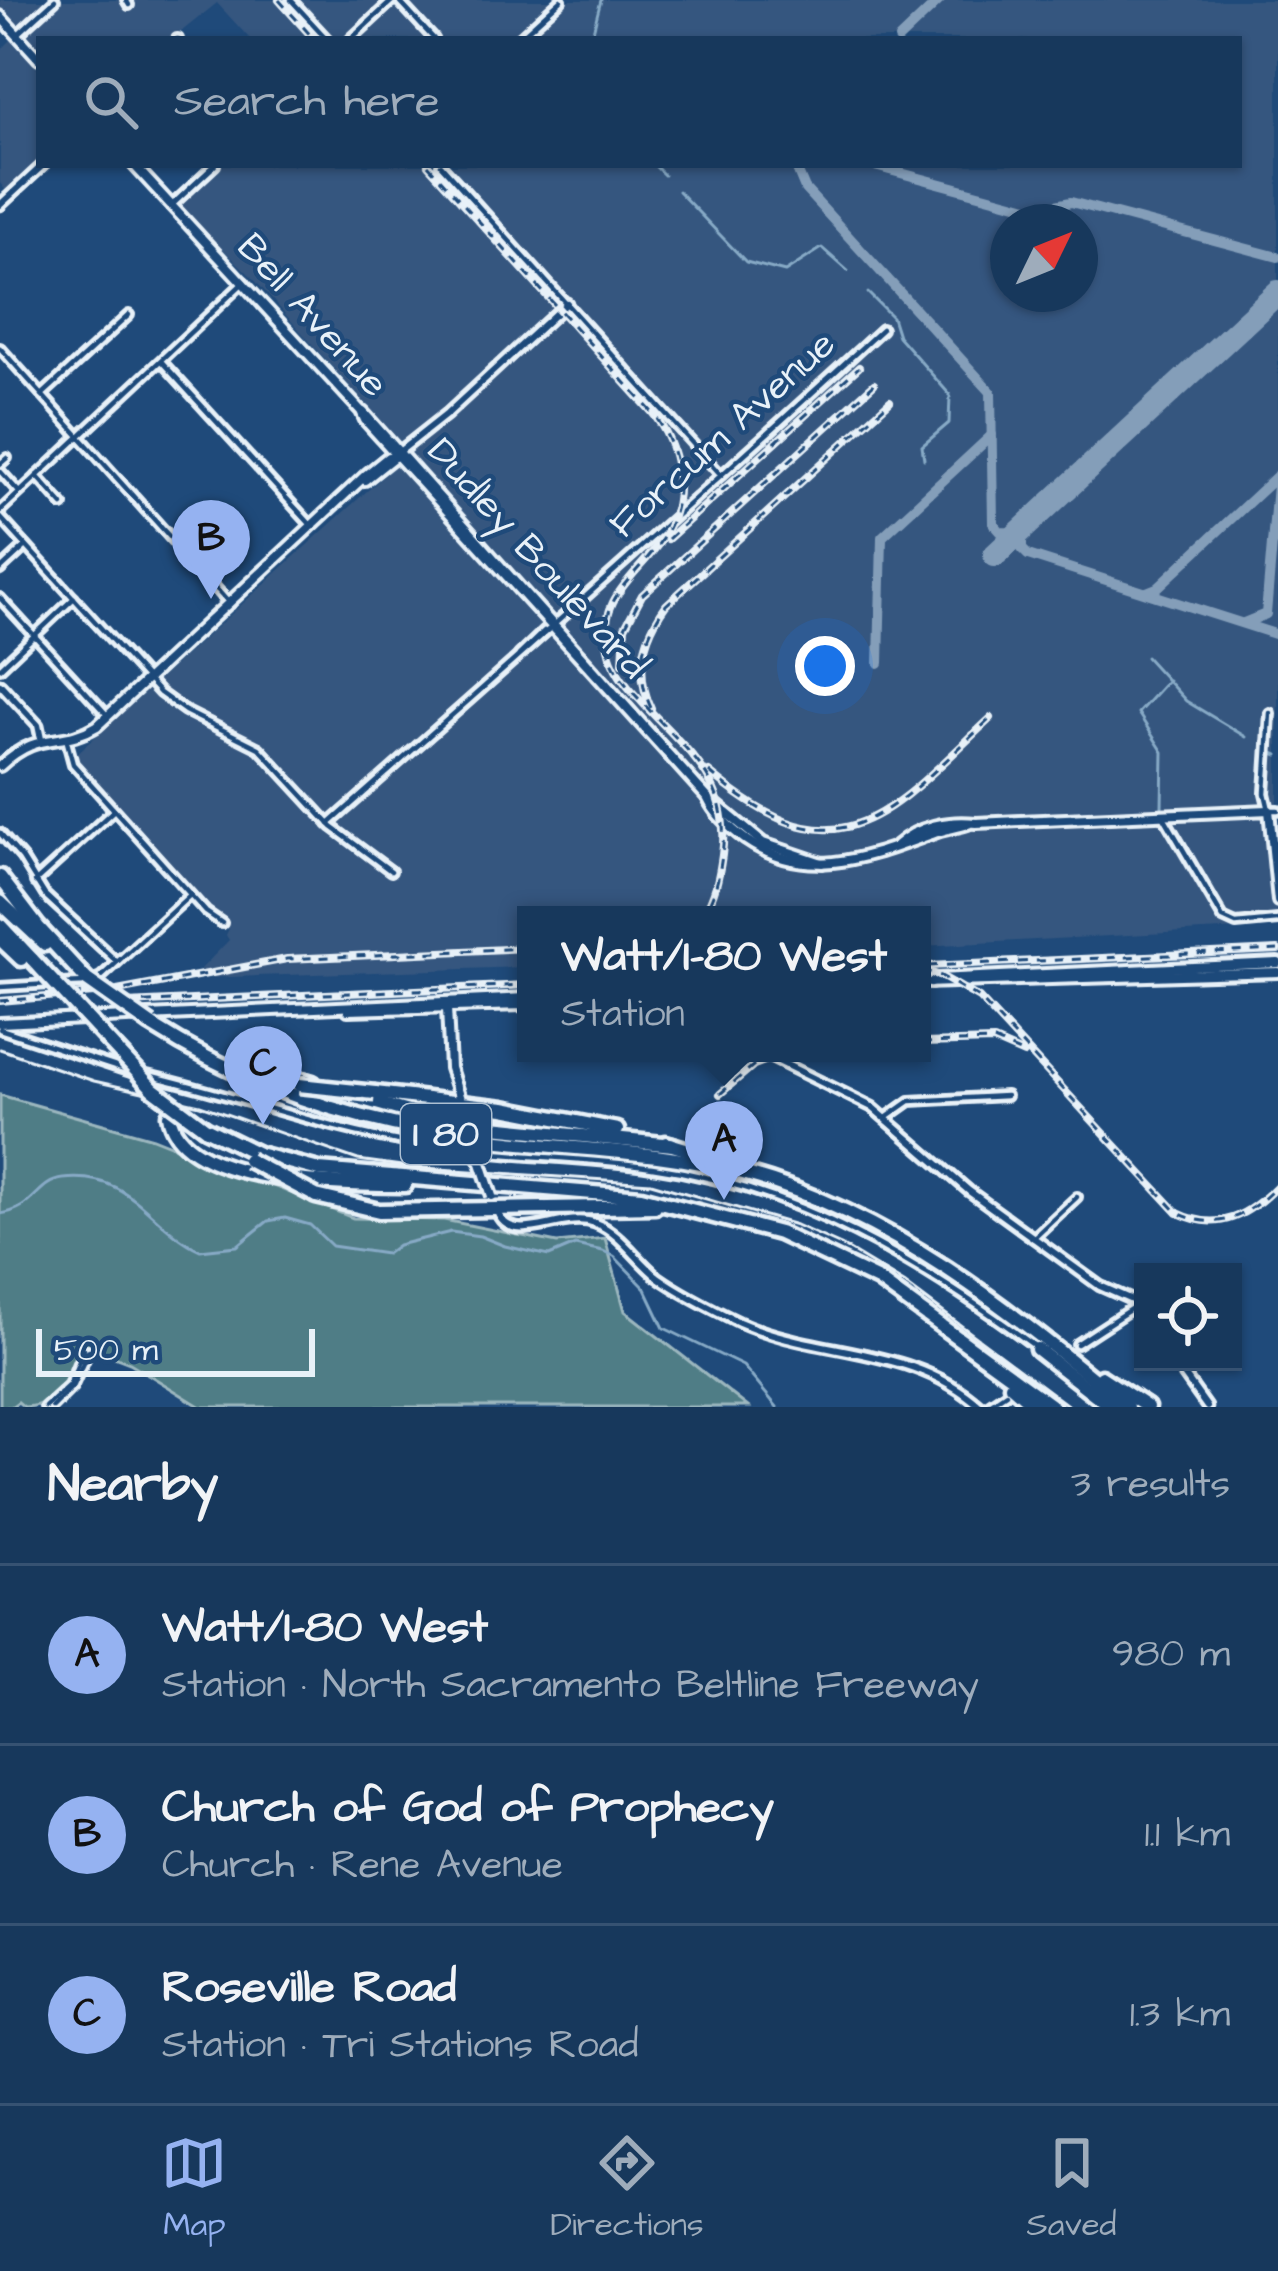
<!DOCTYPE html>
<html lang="en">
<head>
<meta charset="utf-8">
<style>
  :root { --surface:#17385c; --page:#244365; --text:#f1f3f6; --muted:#9eacbb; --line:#365272; --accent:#95b2f1 }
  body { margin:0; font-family:"Architects Daughter",sans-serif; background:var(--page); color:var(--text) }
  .controls { position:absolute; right:36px; bottom:36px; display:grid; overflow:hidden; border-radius:0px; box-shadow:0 3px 9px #0004 }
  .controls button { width:108px; height:108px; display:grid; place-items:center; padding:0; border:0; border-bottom:3px solid var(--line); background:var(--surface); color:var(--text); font:60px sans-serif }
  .compass { position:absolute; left:990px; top:204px; width:108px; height:108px; border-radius:50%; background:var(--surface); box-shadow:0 3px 9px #0004; rotate:47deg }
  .scale { position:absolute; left:36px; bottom:30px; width:279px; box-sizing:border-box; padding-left:12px; border:6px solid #e8f1f8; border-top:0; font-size:33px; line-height:42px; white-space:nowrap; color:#e8f1f8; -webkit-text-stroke:9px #1f4a7a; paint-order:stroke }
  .you { position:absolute; left:825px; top:666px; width:42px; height:42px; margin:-30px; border:9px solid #fff; border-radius:50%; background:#1a73e8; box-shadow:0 0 0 18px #1a73e833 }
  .badge { display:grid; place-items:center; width:78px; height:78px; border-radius:50%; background:var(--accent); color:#111; font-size:39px; font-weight:700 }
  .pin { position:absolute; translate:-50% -99px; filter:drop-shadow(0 3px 6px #0008) }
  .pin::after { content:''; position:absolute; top:63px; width:42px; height:36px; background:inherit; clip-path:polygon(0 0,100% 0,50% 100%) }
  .popup { position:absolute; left:517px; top:906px; width:414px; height:156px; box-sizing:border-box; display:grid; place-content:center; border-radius:0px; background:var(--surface); filter:drop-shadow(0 3px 9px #0005); font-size:39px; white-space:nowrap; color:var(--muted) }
  .popup b { font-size:45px; color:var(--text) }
  .popup::after { content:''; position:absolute; left:50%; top:100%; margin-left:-24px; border:24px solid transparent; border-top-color:var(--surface) }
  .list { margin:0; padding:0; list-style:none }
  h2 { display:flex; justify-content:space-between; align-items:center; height:156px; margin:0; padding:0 48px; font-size:51px }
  h2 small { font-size:39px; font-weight:400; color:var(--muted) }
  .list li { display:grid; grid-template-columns:78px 1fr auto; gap:36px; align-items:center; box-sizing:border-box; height:180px; padding:0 48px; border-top:3px solid var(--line) }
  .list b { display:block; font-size:45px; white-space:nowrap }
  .list p { margin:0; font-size:39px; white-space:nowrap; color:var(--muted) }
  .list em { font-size:39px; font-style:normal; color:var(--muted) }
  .icon { flex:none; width:66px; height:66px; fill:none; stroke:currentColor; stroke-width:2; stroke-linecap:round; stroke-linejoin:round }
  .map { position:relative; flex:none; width:1278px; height:1407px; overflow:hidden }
  .search { position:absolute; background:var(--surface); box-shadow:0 3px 9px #0004; left:36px; right:36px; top:36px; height:132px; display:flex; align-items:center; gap:30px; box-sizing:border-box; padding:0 42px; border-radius:0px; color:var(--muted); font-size:45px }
  .sheet { height:696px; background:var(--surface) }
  nav { display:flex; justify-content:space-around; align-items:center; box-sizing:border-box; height:168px; border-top:3px solid var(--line); background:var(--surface); font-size:33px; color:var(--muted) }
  nav a { display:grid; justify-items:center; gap:6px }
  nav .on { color:var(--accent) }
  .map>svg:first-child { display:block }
</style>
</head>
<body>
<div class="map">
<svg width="1278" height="1407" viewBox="0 0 1278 1407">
  <rect width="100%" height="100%" fill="#1f4a7a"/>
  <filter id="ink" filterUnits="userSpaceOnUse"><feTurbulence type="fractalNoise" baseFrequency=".00833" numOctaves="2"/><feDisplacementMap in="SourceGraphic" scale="24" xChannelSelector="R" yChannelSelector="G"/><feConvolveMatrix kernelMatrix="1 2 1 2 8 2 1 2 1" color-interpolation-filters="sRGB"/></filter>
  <g filter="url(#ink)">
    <g fill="#35567f" fill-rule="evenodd">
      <path d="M0,0h1278v927l-356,19v-31h-396v52l-327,11v-7l30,-31 -3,-5 3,-6 -155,-173 335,-303 -158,-177 -70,-67 -1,-6 41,-38h1018v-126h-989l-33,-36 -45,36h-133v10l-39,-43zM1008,222h72v72h-72z"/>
      <polygon points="11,40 39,70 39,161 6,191 0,183 0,51"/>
    </g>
    <path fill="#507d86" stroke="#9cb7bf" stroke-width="3" d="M0,1095l153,43 200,80 91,2 113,23 48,-5 20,73 123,96h-547l-71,-44 -49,-19c-7,28 -24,63 -57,63l-6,-5 -7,5h-11z"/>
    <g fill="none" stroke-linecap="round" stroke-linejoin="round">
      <g stroke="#87aac6" stroke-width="3">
        <polyline points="591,39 601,0"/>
        <polyline points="654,165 664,175"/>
        <polyline points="678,191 746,262 785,272 822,248 848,271"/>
        <polyline points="868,293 892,317 898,336 950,395 949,423 922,446 924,459"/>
        <polyline points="1146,657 1186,701 1246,737"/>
        <polyline points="1273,753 1278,755"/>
        <polyline points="1162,807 1163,752 1138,713 1168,680"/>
        <path d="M0,1214c36,-5 36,-32 63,-35 68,-8 86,47 137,71l37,-4 31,-25 17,-3 25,7 22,21 54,8 12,-9 53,-13 29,4 25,10 44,10 26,-11 28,6 11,5 31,32 19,40 79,38 34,41"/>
      </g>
      <g stroke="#849eb9" stroke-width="10">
        <polyline points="899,39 940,0"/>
        <polyline points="795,165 805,189 991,392 993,523 1001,532 1019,533"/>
        <polyline points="871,165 1035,209 1071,202 1278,257"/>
        <polyline points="1022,530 1022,549 1028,555 1278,635"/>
        <polyline points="1147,592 1157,588 1278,475"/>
        <polyline points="1244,623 1266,614 1278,474"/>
        <polyline points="879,663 882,537 992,435"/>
      </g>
      <polyline stroke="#849eb9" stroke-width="24" points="995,555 1278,292"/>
      <g stroke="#e8f1f8" stroke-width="14">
        <g id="minor">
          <polyline points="126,0 129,5"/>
          <polyline points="291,0 327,39"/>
          <polyline points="398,0 434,39"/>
          <polyline points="17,35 55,0"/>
          <polyline points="177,39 178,39"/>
          <polyline points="351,39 393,0"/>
          <polyline points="518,39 561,0"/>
          <polyline points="441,165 721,475"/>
          <polyline points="171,206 215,165"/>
          <polyline points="0,348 230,604"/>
          <polyline points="161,361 311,525"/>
          <polyline points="42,395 129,315"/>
          <polyline points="0,464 7,458"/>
          <polyline points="0,471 19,492"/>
          <polyline points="37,476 63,505"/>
          <polyline points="0,511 244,282"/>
          <polyline points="0,517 160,693 185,711 259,748 332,827 391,871"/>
          <polyline points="0,570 26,546"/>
          <polyline points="0,598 108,716"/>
          <polyline points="519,655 544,631"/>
          <polyline points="0,668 74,598"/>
          <polyline points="1270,713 1265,793 1269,810 1278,810"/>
          <polyline points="66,738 73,764 206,912 222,923"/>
          <polyline points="1163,815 1223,918 1236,924 1278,920"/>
          <path d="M329,824c186,-164 370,-327 553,-495"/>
          <polyline points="0,833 22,858 45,895 116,961"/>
          <polyline points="35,882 114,810"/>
          <polyline points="61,984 86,983 101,977 190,895"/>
          <polyline points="0,987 50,984"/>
          <polyline points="0,1029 131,1072"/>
          <path d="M143,1074c92,21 180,55 273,70 78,13 158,12 236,23 145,20 269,95 384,180"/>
          <polyline points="886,1118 910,1101 1006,1096"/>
          <polyline points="1033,1238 1077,1197"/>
          <polyline points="1077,1344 1140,1303"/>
          <polyline points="45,1407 69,1385 84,1349"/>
          <polyline points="52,1407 72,1387 89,1350"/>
          <polyline points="985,1407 1006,1393"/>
        </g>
      </g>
      <g stroke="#e8f1f8" stroke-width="15">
        <g id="tertiary">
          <polyline points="0,205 43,165"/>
          <polyline points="399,452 447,414 567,303"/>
          <polyline points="0,684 38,725 41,739"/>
          <polyline points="762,1053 872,1107 969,1191 1100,1286 1143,1305"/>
          <path d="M496,1209c14,42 65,1 99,14 25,9 42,38 63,54 24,17 54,32 81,45 80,35 175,23 242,85"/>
          <polyline points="1175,1362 1207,1407"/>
        </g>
      </g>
      <g stroke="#e8f1f8" stroke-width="16">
        <g id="secondary">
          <polyline points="0,16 39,59"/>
          <polyline points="134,165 361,411 365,420 707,797 763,843 822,863"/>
          <polyline points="363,412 664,749"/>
          <polyline points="365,480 395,456"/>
          <path d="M0,766c41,-38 59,-17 97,-40l270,-252 21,-17h6"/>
          <path d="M708,799c8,17 23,30 38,41 62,43 124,16 186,-6 12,-5 24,-6 36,-10"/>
          <path d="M897,845c21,-19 52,-25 79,-22l293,-13 9,91"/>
          <polyline points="922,983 1278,972"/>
          <polyline points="931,983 938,979 1278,963"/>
          <polyline points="447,1009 450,1068 466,1118"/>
          <polyline points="348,1010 526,1005"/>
          <polyline points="0,1023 526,998"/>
        </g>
      </g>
      <g stroke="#e8f1f8" stroke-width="21">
        <g id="motorway">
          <polyline points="0,877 38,927 87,980"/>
          <polyline points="0,902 45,944"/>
          <polyline points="0,925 33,960"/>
          <polyline points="0,939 21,959"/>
          <path d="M151,1025c103,66 219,102 340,115 85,10 169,10 252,33 148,40 268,137 384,234"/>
          <polyline points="252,1065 313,1083"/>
          <polyline points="338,1092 443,1122 673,1145"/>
          <polyline points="375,1093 504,1108 617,1130"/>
          <path d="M169,1115c11,71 182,70 236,70"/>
          <polyline points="205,1128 258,1154 319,1170 641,1197 779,1233 878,1280 1053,1407"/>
          <polyline points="666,1143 727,1162"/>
          <polyline points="316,1196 379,1211 655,1206"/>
          <polyline points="1037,1349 1111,1407"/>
          <polyline points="1101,1377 1147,1407"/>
          <polyline points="1011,1385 1036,1407"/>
        </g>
      </g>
      <use href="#minor" stroke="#1f4a7a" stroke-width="4.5"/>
      <use href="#tertiary" stroke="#1f4a7a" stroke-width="6"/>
      <use href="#secondary" stroke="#1f4a7a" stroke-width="8"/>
      <use href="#motorway" stroke="#1f4a7a" stroke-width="12"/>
      <polyline stroke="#e8f1f8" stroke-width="3" points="0,1049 94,1081 200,1105 358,1160 409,1167 651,1183 796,1225 841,1245 904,1283 1070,1407"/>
      <g stroke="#e8f1f8" stroke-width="8">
        <g id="rail">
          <polyline points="279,0 314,39"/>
          <path d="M428,165l223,246c29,35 38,87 11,128 -24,37 -65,57 -54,109 4,21 18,38 33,53 46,51 91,79 81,154 -3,22 -7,41 -19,60"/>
          <polyline points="668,539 859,367"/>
          <polyline points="623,663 625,627 642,595 874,384"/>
          <path d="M651,708c-17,-37 -8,-71 15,-103l224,-204"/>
          <path d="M709,772c132,112 179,41 282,-54"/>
          <polyline points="928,966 1278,950"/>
          <path d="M922,970l19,6 38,22 199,215c41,20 71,2 100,-28"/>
          <polyline points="0,1001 117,991 287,959 526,948"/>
          <polyline points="126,1003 526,985"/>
          <polyline points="922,1043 994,1041 1024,1054"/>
          <polyline points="720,1094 754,1065 786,1053"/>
        </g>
      </g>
      <use href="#rail" stroke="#1f4a7a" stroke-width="3" stroke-dasharray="9" stroke-linecap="butt"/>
      <g stroke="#e8f1f8" stroke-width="16" stroke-linecap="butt">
        <polyline id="secondary-bridge" points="466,1118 492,1196"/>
      </g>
      <g stroke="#e8f1f8" stroke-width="21" stroke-linecap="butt">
        <g id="motorway-bridge">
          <polyline points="33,960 153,1089 205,1128"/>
          <polyline points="87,980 151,1025"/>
          <polyline points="299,1085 375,1093"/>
          <polyline points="248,1160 316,1196"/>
        </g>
      </g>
      <use href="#secondary-bridge" stroke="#1f4a7a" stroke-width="8"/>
      <use href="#motorway-bridge" stroke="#1f4a7a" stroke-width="12"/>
    </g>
  </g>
  <g text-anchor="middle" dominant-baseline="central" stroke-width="9" stroke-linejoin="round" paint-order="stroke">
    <rect fill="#1f4a7a" stroke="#acbfd2" stroke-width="3" x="401" y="1104" width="90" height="60" rx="9"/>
    <g font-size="36" font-weight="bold" fill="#e8f1f8">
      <text x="446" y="1134">I 80</text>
    </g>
    <g font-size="39" fill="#e8f1f8" stroke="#1f4a7a">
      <text transform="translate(312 316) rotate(48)">Bell Avenue</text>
      <text transform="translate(723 435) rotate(-42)">Forcum Avenue</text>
      <text transform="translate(537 559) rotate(48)">Dudley Boulevard</text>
    </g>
  </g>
</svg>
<div class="controls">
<button><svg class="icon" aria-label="locate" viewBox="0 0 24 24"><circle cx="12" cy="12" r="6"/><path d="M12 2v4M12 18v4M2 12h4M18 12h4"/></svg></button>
</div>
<svg class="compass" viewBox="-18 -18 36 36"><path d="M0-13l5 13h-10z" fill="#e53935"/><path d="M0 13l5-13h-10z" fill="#9eacbb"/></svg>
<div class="scale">500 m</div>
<div class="you"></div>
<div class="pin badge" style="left:724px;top:1200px">A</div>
<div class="popup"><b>Watt/I-80 West</b>Station</div>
<div class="pin badge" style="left:211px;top:599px">B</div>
<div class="pin badge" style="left:263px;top:1125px">C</div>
<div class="search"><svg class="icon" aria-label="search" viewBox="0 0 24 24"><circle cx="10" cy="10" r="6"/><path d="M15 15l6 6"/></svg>Search here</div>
</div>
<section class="sheet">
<h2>Nearby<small>3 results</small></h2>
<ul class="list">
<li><span class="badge">A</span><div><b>Watt/I-80 West</b><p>Station · North Sacramento Beltline Freeway</p></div><em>980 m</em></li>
<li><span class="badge">B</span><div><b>Church of God of Prophecy</b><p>Church · Rene Avenue</p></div><em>1.1 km</em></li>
<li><span class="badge">C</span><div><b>Roseville Road</b><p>Station · Tri Stations Road</p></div><em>1.3 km</em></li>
</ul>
</section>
<nav>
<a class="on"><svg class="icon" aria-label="map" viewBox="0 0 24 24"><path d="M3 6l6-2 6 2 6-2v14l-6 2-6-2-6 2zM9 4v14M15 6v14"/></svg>Map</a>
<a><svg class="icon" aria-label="directions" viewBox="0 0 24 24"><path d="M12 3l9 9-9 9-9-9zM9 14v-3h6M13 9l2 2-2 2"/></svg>Directions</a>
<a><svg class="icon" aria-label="saved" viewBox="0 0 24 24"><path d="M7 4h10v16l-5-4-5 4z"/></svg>Saved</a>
</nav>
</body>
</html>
